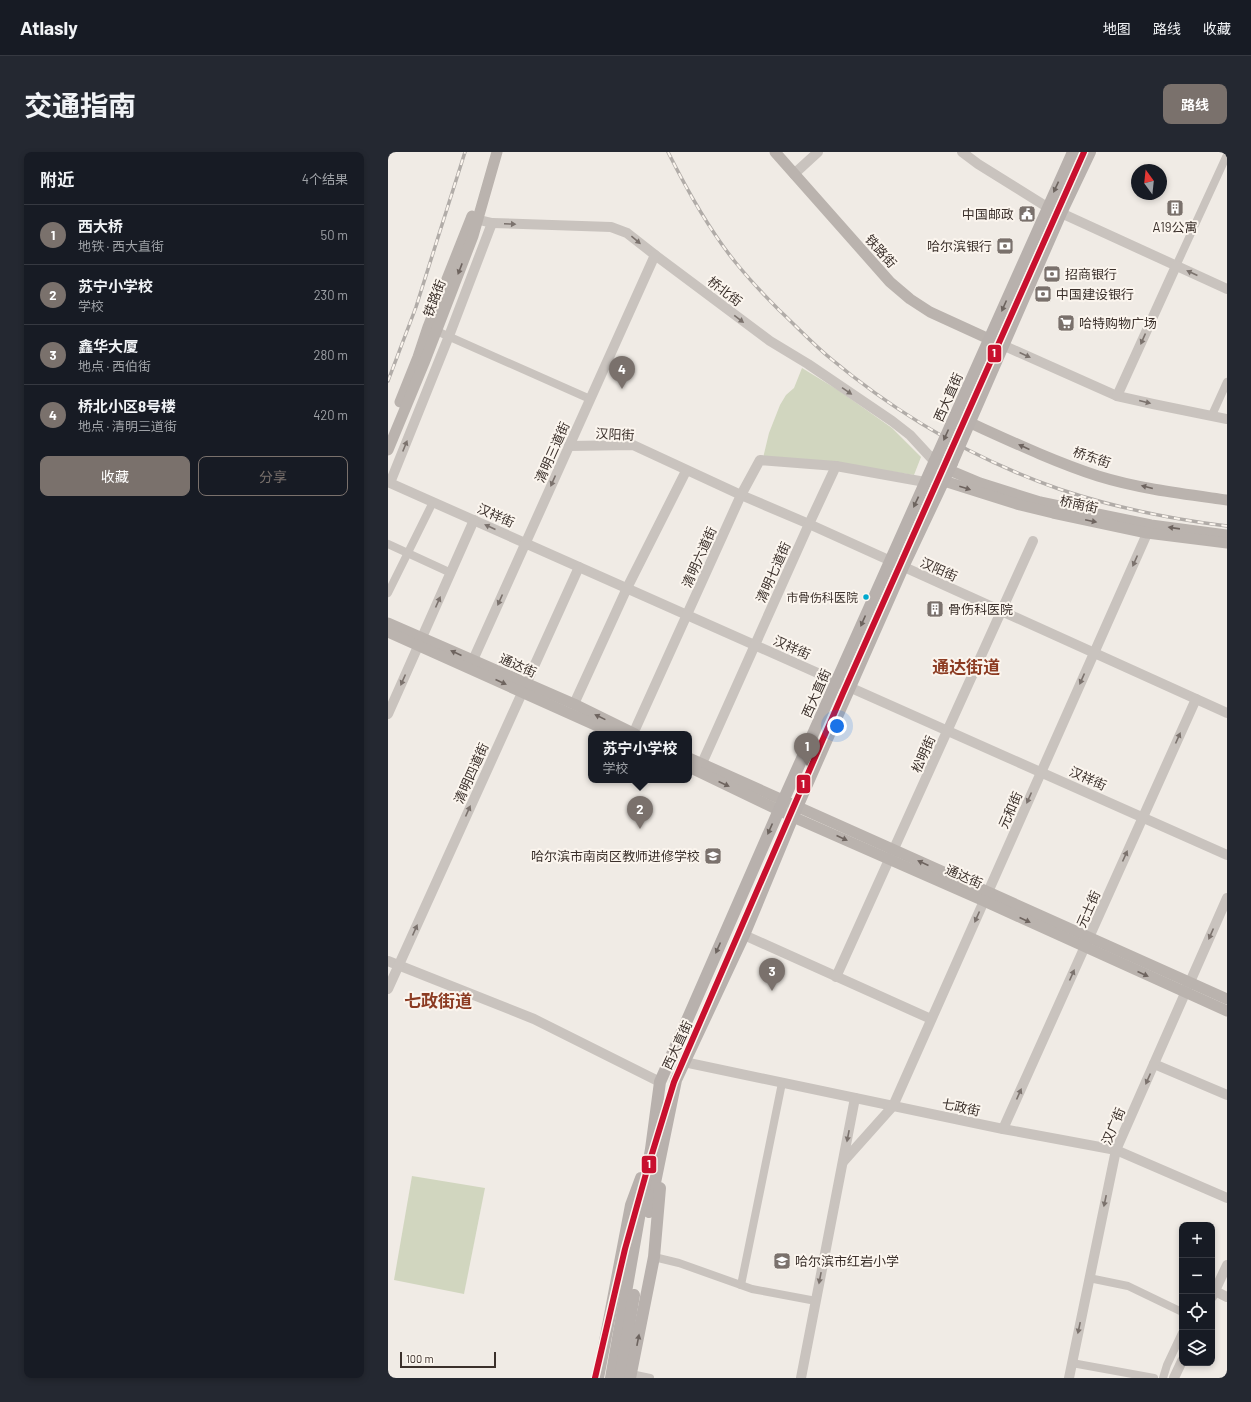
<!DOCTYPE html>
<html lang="zh">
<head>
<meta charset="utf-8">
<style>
  :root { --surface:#171b24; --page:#242831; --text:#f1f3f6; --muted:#9ea1a6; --line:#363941; --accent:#7a716c }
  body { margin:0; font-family:Barlow,"Noto Sans SC",sans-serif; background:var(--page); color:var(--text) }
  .controls { position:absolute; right:12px; bottom:12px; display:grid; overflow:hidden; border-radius:8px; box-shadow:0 2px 6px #0003 }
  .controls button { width:36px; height:36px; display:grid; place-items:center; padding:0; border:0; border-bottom:1px solid var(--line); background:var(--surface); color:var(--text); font:20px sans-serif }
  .compass { position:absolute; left:743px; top:12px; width:36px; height:36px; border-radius:50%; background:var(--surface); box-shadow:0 2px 6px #0003; rotate:345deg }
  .scale { position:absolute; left:12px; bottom:10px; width:96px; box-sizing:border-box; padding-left:4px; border:2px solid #3b302b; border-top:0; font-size:11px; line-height:14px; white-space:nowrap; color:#3b302b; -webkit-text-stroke:3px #fbf5ee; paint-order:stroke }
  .you { position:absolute; left:449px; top:574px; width:14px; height:14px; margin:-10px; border:3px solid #fff; border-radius:50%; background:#1a73e8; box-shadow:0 0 0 6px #1a73e833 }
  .badge { display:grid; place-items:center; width:26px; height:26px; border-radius:50%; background:var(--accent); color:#fff; font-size:13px; font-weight:700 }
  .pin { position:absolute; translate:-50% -33px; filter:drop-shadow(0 1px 2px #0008) }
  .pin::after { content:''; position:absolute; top:21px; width:14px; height:12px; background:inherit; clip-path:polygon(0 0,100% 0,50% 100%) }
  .popup { position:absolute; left:200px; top:579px; width:104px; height:52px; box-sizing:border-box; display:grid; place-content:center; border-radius:8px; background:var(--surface); filter:drop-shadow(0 1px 3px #0005); font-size:13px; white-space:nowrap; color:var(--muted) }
  .popup b { font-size:15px; color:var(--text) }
  .popup::after { content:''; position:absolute; left:50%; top:100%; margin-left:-8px; border:8px solid transparent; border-top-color:var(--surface) }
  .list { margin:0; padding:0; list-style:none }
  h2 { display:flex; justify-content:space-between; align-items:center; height:52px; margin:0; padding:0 16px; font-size:17px }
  h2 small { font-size:13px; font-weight:400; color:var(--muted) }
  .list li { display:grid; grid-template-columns:26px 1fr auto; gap:12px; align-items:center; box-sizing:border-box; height:60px; padding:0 16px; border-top:1px solid var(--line) }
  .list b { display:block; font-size:15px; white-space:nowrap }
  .list p { margin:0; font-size:13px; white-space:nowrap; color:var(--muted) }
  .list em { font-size:13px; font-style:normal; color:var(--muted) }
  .actions { display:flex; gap:8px; padding:12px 16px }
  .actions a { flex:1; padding:9px 0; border:1px solid var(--accent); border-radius:8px; text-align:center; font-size:14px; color:var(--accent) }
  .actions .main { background:var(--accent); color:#fff }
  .icon { flex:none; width:22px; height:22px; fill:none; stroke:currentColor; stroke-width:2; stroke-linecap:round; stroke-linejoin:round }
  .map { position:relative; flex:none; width:839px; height:1226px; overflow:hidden; border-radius:8px }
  header { display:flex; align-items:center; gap:24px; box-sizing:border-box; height:56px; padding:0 20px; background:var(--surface); border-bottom:1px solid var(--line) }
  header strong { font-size:19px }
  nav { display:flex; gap:22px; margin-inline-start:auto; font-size:14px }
  .intro { display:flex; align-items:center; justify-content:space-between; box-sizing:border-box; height:96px; padding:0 24px }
  h1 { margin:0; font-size:28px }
  .button { padding:10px 18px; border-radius:8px; background:var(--accent); color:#fff; font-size:14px; font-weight:700 }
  main { display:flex; gap:24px; padding:0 24px }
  aside { flex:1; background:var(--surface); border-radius:8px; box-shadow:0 2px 6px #0003 }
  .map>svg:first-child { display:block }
</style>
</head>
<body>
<header>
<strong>Atlasly</strong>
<nav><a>地图</a><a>路线</a><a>收藏</a></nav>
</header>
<div class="intro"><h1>交通指南</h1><a class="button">路线</a></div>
<main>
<aside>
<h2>附近<small>4个结果</small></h2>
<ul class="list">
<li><span class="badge">1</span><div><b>西大桥</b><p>地铁 · 西大直街</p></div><em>50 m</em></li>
<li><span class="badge">2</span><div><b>苏宁小学校</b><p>学校</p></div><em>230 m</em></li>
<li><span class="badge">3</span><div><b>鑫华大厦</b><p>地点 · 西伯街</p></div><em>280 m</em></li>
<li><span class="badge">4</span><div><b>桥北小区8号楼</b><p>地点 · 清明三道街</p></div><em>420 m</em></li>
</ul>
<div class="actions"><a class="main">收藏</a><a>分享</a></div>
</aside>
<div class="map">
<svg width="839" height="1226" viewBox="0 0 839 1226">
  <rect width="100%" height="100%" fill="#f0ebe5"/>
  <g fill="#d1d6bf">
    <polygon points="414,216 450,238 504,276 533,305 526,323 449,311 375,306 381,281 392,253 398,243 406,236"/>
    <polygon points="24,1024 97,1036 76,1142 6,1128"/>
  </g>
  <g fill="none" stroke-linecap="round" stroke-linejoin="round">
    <g stroke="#c9c3be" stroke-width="8">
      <polyline points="788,114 839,3"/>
      <polyline points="44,177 202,247"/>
      <polyline points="824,263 839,230"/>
      <polyline points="0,392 63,421"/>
      <polyline points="0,441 45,350"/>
      <polyline points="266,1105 291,1111 364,1137 428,1149"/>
      <polyline points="701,1126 740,1134 794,1160"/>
      <polyline points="353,1133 394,931"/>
      <polyline points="684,1211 766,1226"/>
      <polyline points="243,1222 262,1226"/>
      <polyline points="775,1226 779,1213 794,1181"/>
    </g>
    <g stroke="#c9c3be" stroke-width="10">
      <polyline points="574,0 590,12 659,55"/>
      <polyline points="406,22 430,0"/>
      <polyline points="673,61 839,137"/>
      <polyline points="83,66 104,71 223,75 239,81 267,103 382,189 420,212 504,269 522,283 546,309"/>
      <polyline points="104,71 61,184 2,331 839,703"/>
      <polyline points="601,187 729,244 765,252 839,267"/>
      <polyline points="729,244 788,114"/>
      <polyline points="181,294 245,293 353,343 421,372 839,561"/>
      <polyline points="85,508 267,103"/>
      <polyline points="186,552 239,436 298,319"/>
      <polyline points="0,562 86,368"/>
      <polyline points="245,582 353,343 372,308 448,314"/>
      <polyline points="311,618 421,372 448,314 537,330"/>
      <polyline points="356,783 543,867"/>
      <polyline points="0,809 146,867 272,930"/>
      <polyline points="448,825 645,389"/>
      <polyline points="0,837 191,415"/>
      <polyline points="296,910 615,977 728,998 839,1046"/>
      <polyline points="766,912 839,943"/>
      <polyline points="615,977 808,547"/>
      <polyline points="455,1010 505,954 762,375"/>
      <polyline points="827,1139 839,1145"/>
      <polyline points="824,1145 839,1113"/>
      <polyline points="413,1226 467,946"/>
      <polyline points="681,1226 728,998 839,746"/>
      <polyline points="786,1226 794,1209"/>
    </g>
    <g stroke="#bab3ae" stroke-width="11">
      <polyline points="387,0 502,130 522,147 542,160 601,187"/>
      <polyline points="12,250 30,205 40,175 84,64"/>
      <path d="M567,264c47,21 94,44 143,60 42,13 86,18 129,24"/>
      <polyline points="0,298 36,211 85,84 109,0"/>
      <polyline points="546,309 561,318 592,331 652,350 763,373 839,383"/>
      <polyline points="541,322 556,329 632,353 665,361 759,381 839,391"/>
      <polyline points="0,471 186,552 247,582"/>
      <polyline points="0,480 227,582"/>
      <polyline points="301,606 839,847"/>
      <polyline points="301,615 405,665 596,749 839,859"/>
    </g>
    <g stroke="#b8b1ad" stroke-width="12">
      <polyline points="567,264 685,0"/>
      <polyline points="580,274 673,61 702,0"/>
      <polyline points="261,1060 288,928 356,783 409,655 515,415 564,311"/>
      <polyline points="210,1226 243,1053 253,1026"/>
      <polyline points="223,1226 263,997 272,930 391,658 550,302"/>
      <polyline points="232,1226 246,1143"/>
      <polyline points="242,1226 266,1105 272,1036"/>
    </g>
    <g stroke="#b1aca8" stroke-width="3.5">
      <g id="rail">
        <path d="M280,0c19,38 41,78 68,111 13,16 28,32 43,47 17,16 33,33 51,48 67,56 146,102 229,131 54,18 111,30 168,37"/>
        <polyline points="0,229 28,155 77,0"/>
      </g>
    </g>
    <use href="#rail" stroke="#fbf5ee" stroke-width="2" stroke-dasharray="6" stroke-linecap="butt"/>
    <g stroke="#b8b1ad" stroke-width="12">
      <polyline points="550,302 567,264"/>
      <polyline points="564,311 580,274"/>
    </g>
    <g stroke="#fbf5ee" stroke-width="9">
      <polyline id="metro-1" points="207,1226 237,1097 259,1018 286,930 455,541 696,0"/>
    </g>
    <use href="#metro-1" stroke="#c8102e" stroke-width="6"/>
  </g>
  <defs><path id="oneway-solid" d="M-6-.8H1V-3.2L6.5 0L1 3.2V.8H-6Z"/></defs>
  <g fill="#6d645f">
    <use href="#oneway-solid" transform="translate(668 35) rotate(115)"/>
    <use href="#oneway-solid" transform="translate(616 154) rotate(114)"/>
    <use href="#oneway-solid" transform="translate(558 283) rotate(114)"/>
    <use href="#oneway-solid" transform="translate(528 350) rotate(115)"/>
    <use href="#oneway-solid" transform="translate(475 469) rotate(114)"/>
    <use href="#oneway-solid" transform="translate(382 677) rotate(114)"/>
    <use href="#oneway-solid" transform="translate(330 796) rotate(114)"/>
    <use href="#oneway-solid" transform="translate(250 1188) rotate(-79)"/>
  </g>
  <g fill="#7b726d">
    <use href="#oneway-solid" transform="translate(122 72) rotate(2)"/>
    <use href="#oneway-solid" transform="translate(248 88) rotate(40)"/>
    <use href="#oneway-solid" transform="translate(804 121) rotate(-155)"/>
    <use href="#oneway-solid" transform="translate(351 167) rotate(37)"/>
    <use href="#oneway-solid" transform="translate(755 187) rotate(114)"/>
    <use href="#oneway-solid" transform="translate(637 203) rotate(24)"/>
    <use href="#oneway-solid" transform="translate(459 239) rotate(34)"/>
    <use href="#oneway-solid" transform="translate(757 250) rotate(14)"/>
    <use href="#oneway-solid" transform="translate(17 294) rotate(-68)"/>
    <use href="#oneway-solid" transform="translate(165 329) rotate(114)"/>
    <use href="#oneway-solid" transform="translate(102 375) rotate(-156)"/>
    <use href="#oneway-solid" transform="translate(747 409) rotate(114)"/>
    <use href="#oneway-solid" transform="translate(112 448) rotate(114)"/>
    <use href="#oneway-solid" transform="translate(50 450) rotate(-66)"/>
    <use href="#oneway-solid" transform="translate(694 527) rotate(114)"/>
    <use href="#oneway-solid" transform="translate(15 528) rotate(114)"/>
    <use href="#oneway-solid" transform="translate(790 586) rotate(-66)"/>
    <use href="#oneway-solid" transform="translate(641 646) rotate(114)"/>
    <use href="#oneway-solid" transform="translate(80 659) rotate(-66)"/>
    <use href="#oneway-solid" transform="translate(737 704) rotate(-66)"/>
    <use href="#oneway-solid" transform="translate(589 765) rotate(114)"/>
    <use href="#oneway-solid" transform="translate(27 778) rotate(-66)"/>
    <use href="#oneway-solid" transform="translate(823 782) rotate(114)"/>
    <use href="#oneway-solid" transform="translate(684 823) rotate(-66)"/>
    <use href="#oneway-solid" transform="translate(760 927) rotate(114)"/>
    <use href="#oneway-solid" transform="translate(631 942) rotate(-66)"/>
    <use href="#oneway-solid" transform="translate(460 984) rotate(101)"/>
    <use href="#oneway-solid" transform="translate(717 1049) rotate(102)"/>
    <use href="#oneway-solid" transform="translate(432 1126) rotate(101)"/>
    <use href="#oneway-solid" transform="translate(691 1176) rotate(102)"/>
  </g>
  <g fill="#6e645f">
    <use href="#oneway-solid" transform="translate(72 117) rotate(111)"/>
    <use href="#oneway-solid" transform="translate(636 295) rotate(-156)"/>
    <use href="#oneway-solid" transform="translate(759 335) rotate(-166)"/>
    <use href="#oneway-solid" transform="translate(577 336) rotate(18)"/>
    <use href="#oneway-solid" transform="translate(703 369) rotate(12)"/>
    <use href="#oneway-solid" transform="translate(786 376) rotate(-172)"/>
    <use href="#oneway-solid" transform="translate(68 501) rotate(-156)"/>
    <use href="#oneway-solid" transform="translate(113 530) rotate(24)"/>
    <use href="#oneway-solid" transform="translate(212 565) rotate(-154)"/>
    <use href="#oneway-solid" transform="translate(336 632) rotate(25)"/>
    <use href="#oneway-solid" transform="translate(454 686) rotate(24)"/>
    <use href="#oneway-solid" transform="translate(535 711) rotate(-156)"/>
    <use href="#oneway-solid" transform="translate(637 768) rotate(25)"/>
    <use href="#oneway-solid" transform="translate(755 822) rotate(24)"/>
  </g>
  <defs>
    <g id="building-square" transform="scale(0.9)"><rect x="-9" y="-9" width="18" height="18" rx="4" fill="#7a716c" stroke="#fbf5ee"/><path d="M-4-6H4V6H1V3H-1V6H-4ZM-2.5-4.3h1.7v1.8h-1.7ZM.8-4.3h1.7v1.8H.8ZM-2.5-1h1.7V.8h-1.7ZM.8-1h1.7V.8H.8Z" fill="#fff"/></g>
    <g id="civic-square" transform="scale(0.9)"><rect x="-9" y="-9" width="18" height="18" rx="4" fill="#7a716c" stroke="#fbf5ee"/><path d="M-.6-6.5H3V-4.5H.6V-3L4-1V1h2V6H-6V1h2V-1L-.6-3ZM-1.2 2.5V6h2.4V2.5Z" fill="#fff"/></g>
    <g id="bank-square" transform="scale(0.9)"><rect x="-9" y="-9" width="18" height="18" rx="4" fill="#7a716c" stroke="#fbf5ee"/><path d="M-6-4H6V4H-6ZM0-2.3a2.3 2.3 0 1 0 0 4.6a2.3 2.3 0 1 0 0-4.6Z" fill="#fff"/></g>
    <g id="supermarket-square" transform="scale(0.9)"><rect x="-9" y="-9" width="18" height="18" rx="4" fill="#7a716c" stroke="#fbf5ee"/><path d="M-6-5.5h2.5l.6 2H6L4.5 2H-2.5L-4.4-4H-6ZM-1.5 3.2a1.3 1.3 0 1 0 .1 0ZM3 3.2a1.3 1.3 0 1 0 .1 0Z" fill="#fff"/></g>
    <g id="school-square" transform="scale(0.9)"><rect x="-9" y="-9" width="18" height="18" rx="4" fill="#7a716c" stroke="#fbf5ee"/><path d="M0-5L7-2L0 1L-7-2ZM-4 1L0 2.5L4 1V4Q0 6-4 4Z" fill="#fff"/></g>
  </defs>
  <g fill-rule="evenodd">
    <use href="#building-square" x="787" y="56"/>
    <use href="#civic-square" x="639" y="62"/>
    <use href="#bank-square" x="617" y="94"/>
    <use href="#bank-square" x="664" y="122"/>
    <use href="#bank-square" x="655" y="142"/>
    <use href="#supermarket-square" x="678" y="171"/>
    <use href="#building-square" x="547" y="457"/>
    <use href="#school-square" x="325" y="704"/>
    <use href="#school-square" x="394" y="1109"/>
  </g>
  <circle fill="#00a9ce" stroke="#fbf5ee" stroke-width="1.5" cx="478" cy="445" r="3.5"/>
  <g text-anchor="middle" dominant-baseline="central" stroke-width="4" stroke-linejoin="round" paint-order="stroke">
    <g font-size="12" fill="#3b302b" stroke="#fbf5ee" text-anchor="end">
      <text x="470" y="445">市骨伤科医院</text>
    </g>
    <g font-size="13" fill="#3b302b" stroke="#fbf5ee" text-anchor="start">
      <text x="626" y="62" text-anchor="end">中国邮政</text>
      <text x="787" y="75" text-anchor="middle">A19公寓</text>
      <text x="604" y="94" text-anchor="end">哈尔滨银行</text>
      <text x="677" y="122">招商银行</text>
      <text x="668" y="142">中国建设银行</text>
      <text x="691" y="171">哈特购物广场</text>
      <text x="560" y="457">骨伤科医院</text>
      <text x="312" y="704" text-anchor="end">哈尔滨市南岗区教师进修学校</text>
      <text x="407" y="1109">哈尔滨市红岩小学</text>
    </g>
    <g font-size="13" fill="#3b302b" stroke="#fbf5ee">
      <text transform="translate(493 99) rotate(48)">铁路街</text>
      <text transform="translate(337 139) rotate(37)">桥北街</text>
      <text transform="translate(46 146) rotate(-69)">铁路街</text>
      <text transform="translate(560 245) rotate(-66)">西大直街</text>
      <text transform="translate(227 282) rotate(3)">汉阳街</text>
      <text transform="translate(164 300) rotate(-66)">清明三道街</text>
      <text transform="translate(704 305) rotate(19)">桥东街</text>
      <text transform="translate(691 352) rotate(12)">桥南街</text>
      <text transform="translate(108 363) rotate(24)">汉祥街</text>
      <text transform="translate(311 405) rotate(-66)">清明六道街</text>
      <text transform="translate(551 417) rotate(24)">汉阳街</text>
      <text transform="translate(385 420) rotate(-66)">清明七道街</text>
      <text transform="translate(404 495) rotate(24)">汉祥街</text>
      <text transform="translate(130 513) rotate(24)">通达街</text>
      <text transform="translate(428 541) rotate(-66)">西大直街</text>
      <text transform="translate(535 602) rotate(-66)">松明街</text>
      <text transform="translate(83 621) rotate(-66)">清明四道街</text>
      <text transform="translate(700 626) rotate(24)">汉祥街</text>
      <text transform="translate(622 658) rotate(-66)">元和街</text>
      <text transform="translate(576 724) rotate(24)">通达街</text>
      <text transform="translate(700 757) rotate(-66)">元士街</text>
      <text transform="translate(289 893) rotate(-65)">西大直街</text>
      <text transform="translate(573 955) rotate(12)">七政街</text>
      <text transform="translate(725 974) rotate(-67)">汉广街</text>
    </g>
    <g font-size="17" font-weight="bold" fill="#8c3b22" stroke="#fbf5ee">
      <text x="578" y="514">通达街道</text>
      <text x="50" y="848">七政街道</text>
    </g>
  </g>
  <g stroke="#fbf5ee" stroke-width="1.5">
    <rect x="599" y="192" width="15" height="19" rx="4" fill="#c8102e"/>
    <rect x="408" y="622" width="15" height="20" rx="4" fill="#c8102e"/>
    <rect x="253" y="1003" width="16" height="19" rx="4" fill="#c8102e"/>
  </g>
  <g font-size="11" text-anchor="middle" font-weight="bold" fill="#fff">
    <text x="606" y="205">1</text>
    <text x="415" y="636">1</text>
    <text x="261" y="1016">1</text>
  </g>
</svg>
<div class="controls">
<button>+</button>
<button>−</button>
<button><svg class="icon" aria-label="locate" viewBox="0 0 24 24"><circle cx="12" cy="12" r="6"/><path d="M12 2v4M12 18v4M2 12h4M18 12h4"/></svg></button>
<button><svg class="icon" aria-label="layers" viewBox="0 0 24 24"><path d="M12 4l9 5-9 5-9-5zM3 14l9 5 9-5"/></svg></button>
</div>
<svg class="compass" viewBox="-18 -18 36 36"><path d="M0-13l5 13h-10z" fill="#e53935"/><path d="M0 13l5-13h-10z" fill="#9ea1a6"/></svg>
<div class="scale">100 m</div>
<div class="you"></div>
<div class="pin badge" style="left:419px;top:614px">1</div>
<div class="pin badge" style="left:252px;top:677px">2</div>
<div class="popup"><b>苏宁小学校</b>学校</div>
<div class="pin badge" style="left:384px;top:839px">3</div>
<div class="pin badge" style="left:234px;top:237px">4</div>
</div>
</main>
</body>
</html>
